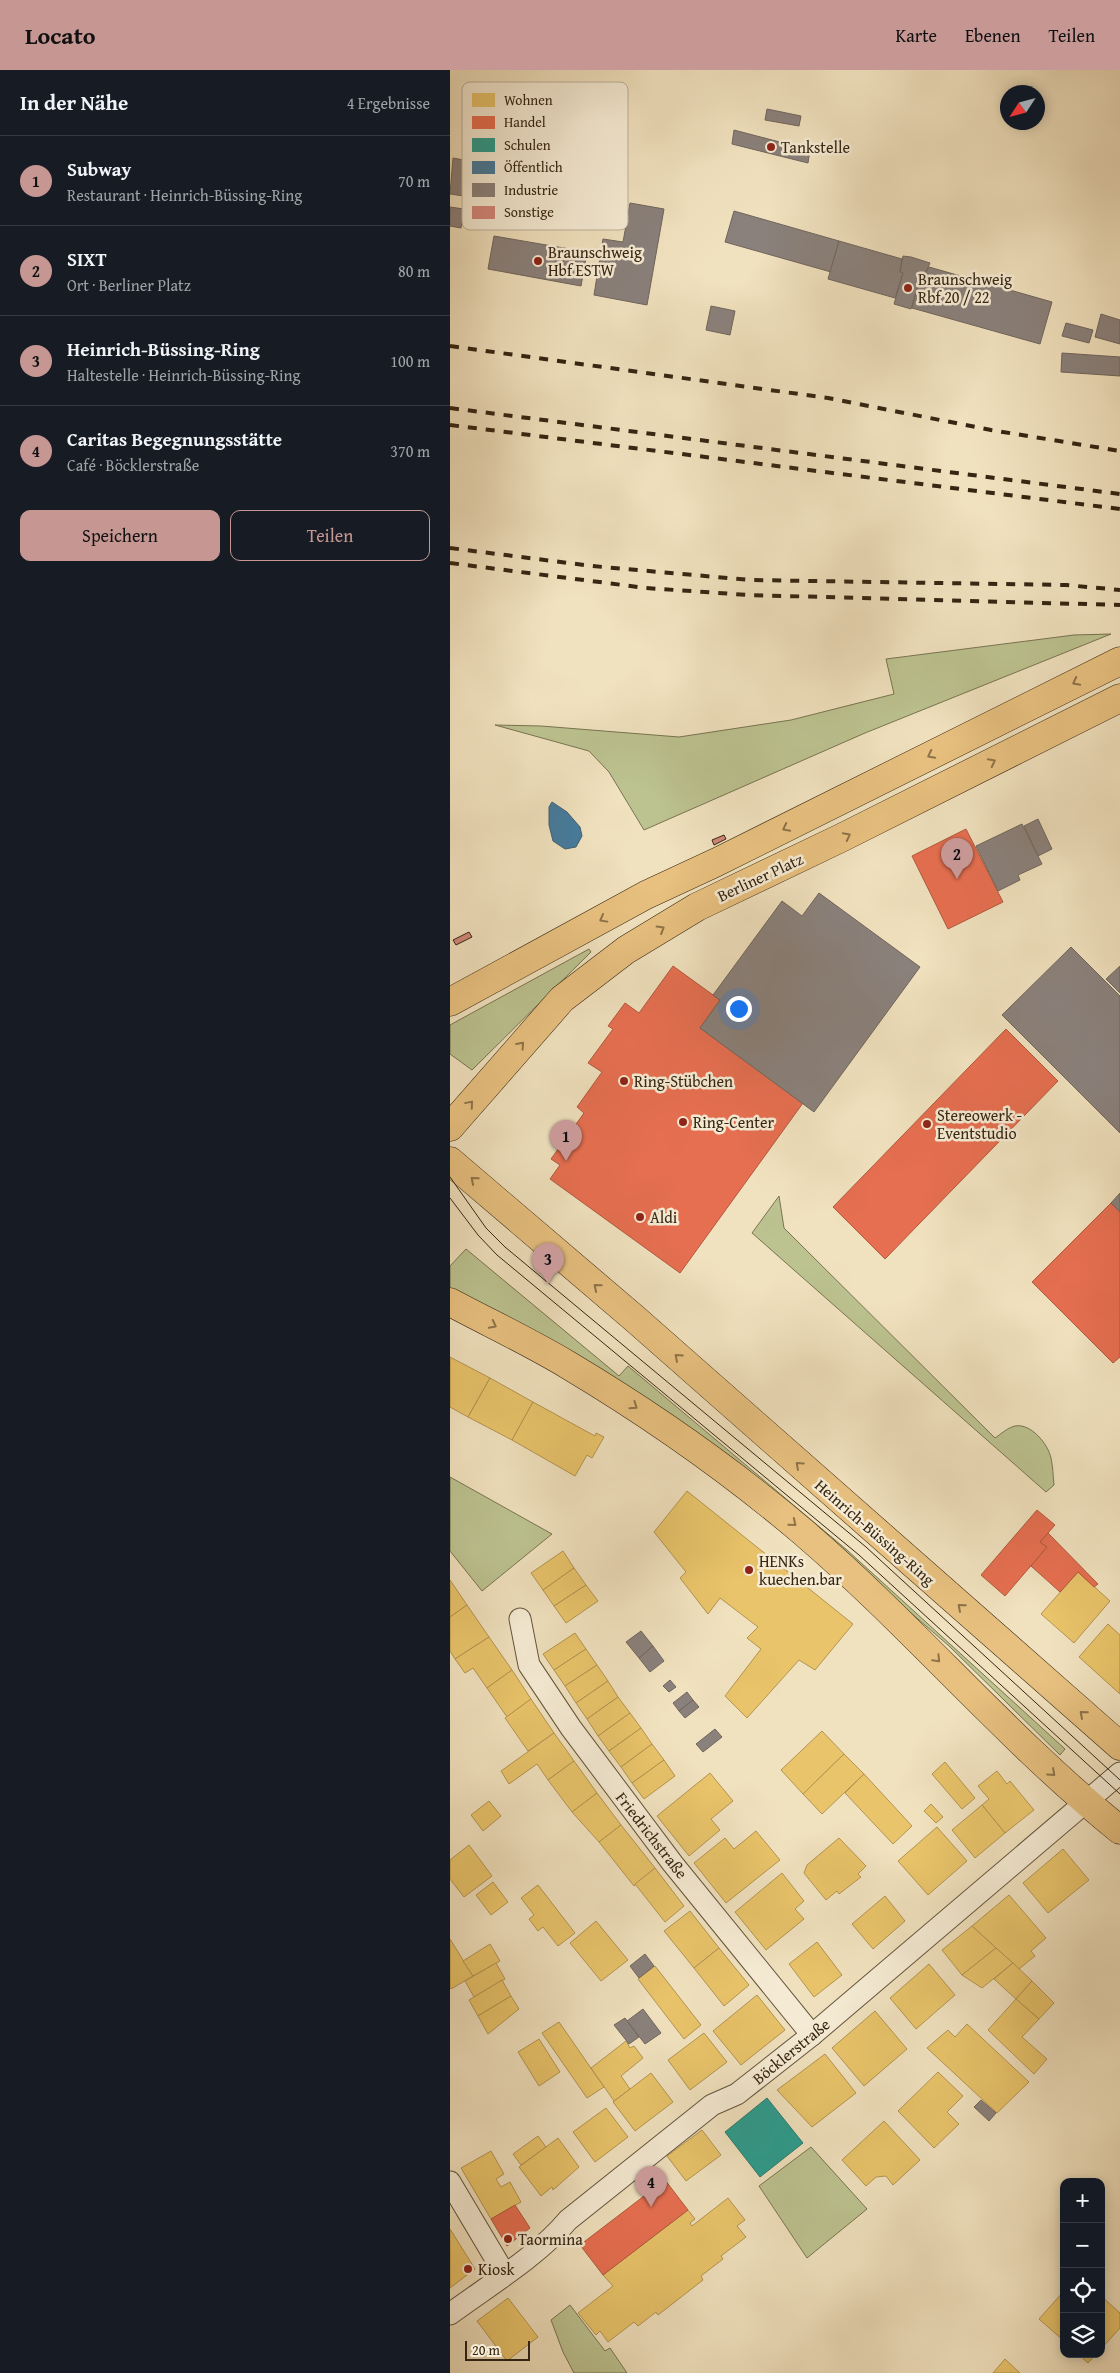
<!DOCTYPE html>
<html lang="de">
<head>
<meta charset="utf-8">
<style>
  :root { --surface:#171b24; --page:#242831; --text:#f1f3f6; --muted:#9ea1a6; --line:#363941; --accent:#c59692 }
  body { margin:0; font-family:"Gentium Book Plus",serif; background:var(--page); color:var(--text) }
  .controls { position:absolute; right:15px; bottom:15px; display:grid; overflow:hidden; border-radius:10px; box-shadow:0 2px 12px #0003 }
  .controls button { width:45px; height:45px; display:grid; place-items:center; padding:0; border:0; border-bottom:1px solid var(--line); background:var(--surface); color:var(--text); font:25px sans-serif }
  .compass { position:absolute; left:550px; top:15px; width:45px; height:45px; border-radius:50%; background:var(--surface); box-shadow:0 2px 12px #0003; rotate:234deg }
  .scale { position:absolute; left:15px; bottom:12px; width:65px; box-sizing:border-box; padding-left:5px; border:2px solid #352512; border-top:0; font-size:14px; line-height:18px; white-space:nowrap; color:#352512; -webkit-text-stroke:4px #f6ecd5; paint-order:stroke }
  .you { position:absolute; left:288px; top:938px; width:18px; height:18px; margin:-12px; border:4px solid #fff; border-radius:50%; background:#1a73e8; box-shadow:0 0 0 8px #1a73e833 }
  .badge { display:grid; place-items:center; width:32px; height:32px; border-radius:50%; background:var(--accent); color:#111; font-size:16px; font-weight:700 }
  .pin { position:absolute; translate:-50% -41px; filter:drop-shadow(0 1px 2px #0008) }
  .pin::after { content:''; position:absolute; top:26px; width:18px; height:15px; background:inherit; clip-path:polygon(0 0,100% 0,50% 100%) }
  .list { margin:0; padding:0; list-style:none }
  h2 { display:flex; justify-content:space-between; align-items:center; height:65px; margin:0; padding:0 20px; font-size:21px }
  h2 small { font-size:16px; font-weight:400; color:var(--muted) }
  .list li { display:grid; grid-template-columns:32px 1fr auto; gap:15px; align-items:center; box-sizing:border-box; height:90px; padding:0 20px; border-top:1px solid var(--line) }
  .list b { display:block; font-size:19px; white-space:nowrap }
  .list p { margin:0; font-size:16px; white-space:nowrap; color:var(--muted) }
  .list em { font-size:16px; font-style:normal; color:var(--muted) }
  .actions { display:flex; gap:10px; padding:15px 20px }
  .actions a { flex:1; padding:11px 0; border:1px solid var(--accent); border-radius:10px; text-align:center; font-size:18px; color:var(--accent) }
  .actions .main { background:var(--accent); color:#111 }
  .icon { flex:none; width:28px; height:28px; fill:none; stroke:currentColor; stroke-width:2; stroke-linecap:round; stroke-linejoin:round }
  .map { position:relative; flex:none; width:670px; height:2303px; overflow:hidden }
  header { display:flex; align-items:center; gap:30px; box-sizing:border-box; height:70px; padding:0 25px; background:var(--accent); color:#111 }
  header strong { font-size:24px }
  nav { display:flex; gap:28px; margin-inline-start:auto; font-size:18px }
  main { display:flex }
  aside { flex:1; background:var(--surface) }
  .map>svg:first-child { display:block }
</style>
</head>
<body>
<header>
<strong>Locato</strong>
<nav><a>Karte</a><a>Ebenen</a><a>Teilen</a></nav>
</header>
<main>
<aside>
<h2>In der Nähe<small>4 Ergebnisse</small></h2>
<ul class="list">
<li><span class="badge">1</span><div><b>Subway</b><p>Restaurant · Heinrich-Büssing-Ring</p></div><em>70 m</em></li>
<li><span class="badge">2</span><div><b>SIXT</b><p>Ort · Berliner Platz</p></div><em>80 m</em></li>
<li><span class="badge">3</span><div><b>Heinrich-Büssing-Ring</b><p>Haltestelle · Heinrich-Büssing-Ring</p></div><em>100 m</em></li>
<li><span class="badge">4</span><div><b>Caritas Begegnungsstätte</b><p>Café · Böcklerstraße</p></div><em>370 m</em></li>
</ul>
<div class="actions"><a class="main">Speichern</a><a>Teilen</a></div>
</aside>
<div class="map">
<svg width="670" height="2303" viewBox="0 0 670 2303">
  <rect width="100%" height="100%" fill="#f1e2bf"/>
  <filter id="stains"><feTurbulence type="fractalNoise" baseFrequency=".004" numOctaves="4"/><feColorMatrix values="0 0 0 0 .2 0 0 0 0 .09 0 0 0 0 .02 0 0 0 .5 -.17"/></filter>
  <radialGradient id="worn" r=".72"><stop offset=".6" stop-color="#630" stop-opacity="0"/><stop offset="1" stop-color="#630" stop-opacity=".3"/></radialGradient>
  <g fill="#bcc390" stroke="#787451">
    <polygon points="661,564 415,663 194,760 159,702 139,681 45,655 91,656 229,667 341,650 444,624 436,589 624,565"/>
    <polygon points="139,879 141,882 22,1000 0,984 0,955"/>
    <path d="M329,1126l5,32 211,210c6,-4 12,-10 20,-12 16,-3 33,18 36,32 2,9 2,18 3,27l-8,7 -294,-259z"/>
    <polygon points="16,1179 169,1306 178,1296 397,1480 615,1679 610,1685 499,1576 391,1482 0,1221 0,1196"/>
    <polygon points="0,1407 102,1464 32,1521 0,1481"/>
    <polygon points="361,2077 417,2139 357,2188 309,2116"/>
    <polygon points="120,2235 155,2281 160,2278 177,2303 124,2303 113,2282 101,2250"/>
  </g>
  <g fill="#e9c46a" stroke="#b39450">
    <polygon points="0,1287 40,1308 18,1347 0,1337"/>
    <polygon points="40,1308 83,1332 62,1370 18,1347"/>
    <polygon points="83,1332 145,1366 146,1363 154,1367 142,1388 137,1385 125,1406 62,1370"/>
    <polygon points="237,1421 403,1554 365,1600 349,1590 297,1648 275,1626 311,1579 297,1568 308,1557 270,1528 258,1544 230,1508 236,1502 204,1462"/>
    <polygon points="113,1481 124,1498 93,1520 81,1503"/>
    <polygon points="124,1498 136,1515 104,1536 93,1520"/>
    <polygon points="628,1502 660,1531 624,1573 591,1544"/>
    <polygon points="0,1510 17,1535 0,1547"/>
    <polygon points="136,1515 148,1531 116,1553 104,1536"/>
    <polygon points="17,1535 39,1567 5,1589 0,1581 0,1547"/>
    <polygon points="658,1554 670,1565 670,1624 629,1587"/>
    <polygon points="125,1563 136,1579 104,1600 93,1584"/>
    <polygon points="39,1567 62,1600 37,1618 23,1598 15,1603 5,1589"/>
    <polygon points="136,1579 147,1595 115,1616 104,1600"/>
    <polygon points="147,1595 158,1611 126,1633 115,1616"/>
    <polygon points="62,1600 81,1629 57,1647 37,1618"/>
    <polygon points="158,1611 168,1627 137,1649 126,1633"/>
    <polygon points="168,1627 180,1643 148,1666 137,1649"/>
    <polygon points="81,1629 104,1663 78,1681 55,1648"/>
    <polygon points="180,1643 191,1658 159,1681 148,1666"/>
    <polygon points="191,1658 202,1674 171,1697 159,1681"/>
    <polygon points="372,1661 394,1684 353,1724 331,1700"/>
    <polygon points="104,1663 124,1691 98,1710 87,1694 59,1714 51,1701"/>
    <polygon points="202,1674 214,1690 182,1713 171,1697"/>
    <polygon points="394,1684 414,1704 372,1744 353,1724"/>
    <polygon points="214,1690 225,1706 194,1729 182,1713"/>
    <polygon points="124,1691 147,1723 122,1742 98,1710"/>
    <polygon points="495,1692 525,1728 512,1739 482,1704"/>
    <polygon points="547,1701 557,1714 560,1711 584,1740 555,1763 532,1735 539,1729 528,1716"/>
    <polygon points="260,1703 283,1731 261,1749 270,1760 239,1786 207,1746"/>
    <polygon points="414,1704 462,1756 443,1774 395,1723"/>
    <polygon points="147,1723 171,1755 149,1772 122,1742"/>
    <polygon points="39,1731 51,1746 33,1761 21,1745"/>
    <polygon points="481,1734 493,1747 486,1753 474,1741"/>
    <polygon points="532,1735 555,1763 525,1788 502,1760"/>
    <polygon points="171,1755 205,1798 184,1816 149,1772"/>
    <polygon points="487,1757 517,1791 478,1825 448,1791"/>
    <polygon points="306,1761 330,1790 276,1833 244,1793 275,1768 284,1779"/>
    <polygon points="389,1768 416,1796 408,1804 411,1807 389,1824 387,1821 376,1830 354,1803 357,1795"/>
    <polygon points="19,1775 42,1806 14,1827 0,1809 0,1790"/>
    <polygon points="613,1779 639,1810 598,1843 573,1813"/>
    <polygon points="205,1798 234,1836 215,1852 185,1814"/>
    <polygon points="332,1803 354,1831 345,1839 354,1849 316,1880 285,1842"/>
    <polygon points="43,1812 58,1832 41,1845 26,1825"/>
    <polygon points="88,1815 125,1863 108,1876 93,1857 88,1861 79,1849 84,1845 71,1828"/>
    <polygon points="559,1825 596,1868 581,1881 585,1886 569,1899 522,1856"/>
    <polygon points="435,1826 455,1851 423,1879 402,1854"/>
    <polygon points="240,1841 269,1878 244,1898 214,1861"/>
    <polygon points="146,1851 178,1890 151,1911 120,1873"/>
    <polygon points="522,1856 546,1878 512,1905 492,1880"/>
    <polygon points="0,1869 23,1906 1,1919 0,1918"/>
    <polygon points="367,1872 392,1905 364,1927 339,1894"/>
    <polygon points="40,1874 50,1891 23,1906 13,1891"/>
    <polygon points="269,1878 299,1915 274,1936 244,1898"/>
    <polygon points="546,1878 563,1893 532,1918 512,1905"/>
    <polygon points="46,1893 55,1909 24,1927 15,1911"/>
    <polygon points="563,1893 582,1911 566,1929 544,1909"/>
    <polygon points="479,1894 505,1925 466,1959 440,1928"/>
    <polygon points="205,1896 251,1955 234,1969 188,1909"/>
    <polygon points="52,1910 61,1926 28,1946 19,1930"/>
    <polygon points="582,1911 604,1933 589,1949 566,1929"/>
    <polygon points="307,1925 335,1960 291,1995 263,1961"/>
    <polygon points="61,1926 69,1939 38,1964 28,1946"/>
    <polygon points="566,1929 589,1949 572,1967 597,1989 584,2004 538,1960"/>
    <polygon points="425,1941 457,1979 414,2016 382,1978"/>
    <polygon points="109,1952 154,2017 137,2028 92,1963"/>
    <polygon points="517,1954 579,2012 547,2043 477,1978 498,1960 505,1967"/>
    <polygon points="254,1963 277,1992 240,2020 218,1990"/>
    <polygon points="89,1969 110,2002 89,2016 68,1982"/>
    <polygon points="176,1971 180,1978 184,1976 193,1988 171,2006 180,2019 164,2031 141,1998"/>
    <polygon points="375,1984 406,2023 362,2057 327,2020"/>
    <polygon points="488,2002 513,2026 497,2042 509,2054 484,2078 448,2041"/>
    <polygon points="201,2003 223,2032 185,2061 163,2032"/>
    <polygon points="156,2038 178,2067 145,2092 123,2062"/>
    <polygon points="434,2051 470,2090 443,2115 436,2106 426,2107 416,2116 392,2090"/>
    <polygon points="252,2060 271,2085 236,2111 217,2086"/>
    <polygon points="88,2066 96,2077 71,2095 63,2084"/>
    <polygon points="108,2068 129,2097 103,2120 102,2117 91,2126 69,2097"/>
    <polygon points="41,2081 54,2104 46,2109 51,2117 60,2112 71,2132 41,2149 11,2098"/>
    <polygon points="278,2128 295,2150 287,2156 296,2167 271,2186 273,2189 251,2206 253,2210 208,2245 206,2242 188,2256 184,2252 158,2272 150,2261 146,2265 128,2243 163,2216 153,2205 238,2140 245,2149 240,2153 242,2156"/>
    <polygon points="0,2159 25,2199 0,2218"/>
    <polygon points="614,2221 614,2271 589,2249"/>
    <polygon points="651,2226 670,2243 670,2258 651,2279"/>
    <polygon points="58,2228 88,2267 57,2291 27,2251"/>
    <polygon points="628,2284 646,2284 638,2293"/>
    <polygon points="555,2289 570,2303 543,2303"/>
  </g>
  <g fill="#e76f51" stroke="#b2593e">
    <polygon points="516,759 553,832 498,859 462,786"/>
    <polygon points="223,896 270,930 250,958 353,1033 230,1203 100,1109 110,1095 101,1089 134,1043 127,1037 152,1002 138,993 163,959 158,956 175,933 189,943"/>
    <polygon points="556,959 608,1011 435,1189 383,1137"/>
    <polygon points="661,1133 670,1142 670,1287 663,1293 582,1212"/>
    <polygon points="587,1440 605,1455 590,1472 597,1477 555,1526 531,1505"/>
    <polygon points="598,1463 648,1514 644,1517 628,1502 610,1522 581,1496 597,1477 590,1472"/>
    <polygon points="215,2110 238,2140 153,2205 130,2175"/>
    <polygon points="65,2135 80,2158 57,2176 41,2149"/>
  </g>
  <polygon fill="#2a9d8f" stroke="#2d796a" points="317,2028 353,2073 310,2107 275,2062"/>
  <polygon fill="#457b9d" stroke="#406173" points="102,732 117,742 130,757 132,766 126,777 115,779 103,771 99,755 99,737"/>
  <g fill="#8a817c" stroke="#70655c">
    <polygon points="317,39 351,46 349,56 315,50"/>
    <polygon points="284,60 360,80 358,93 282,74"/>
    <polygon points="3,88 19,91 14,126 0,124"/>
    <polygon points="180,133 214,139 197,235 144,225 153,169 173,172"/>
    <polygon points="0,137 14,139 11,158 0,156"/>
    <polygon points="284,141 389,171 381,202 275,172"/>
    <polygon points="44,166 137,182 131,216 38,199"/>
    <polygon points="389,171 452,189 450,202 453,203 445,228 378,209"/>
    <polygon points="453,186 461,187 480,193 473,208 470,208 461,239 444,234 453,203 450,202"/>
    <polygon points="479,197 602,232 590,274 462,238 470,208 473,208"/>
    <polygon points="261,236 285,241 280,265 256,260"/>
    <polygon points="651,244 670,250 670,274 645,267"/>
    <polygon points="616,253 643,260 639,273 612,266"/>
    <polygon points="612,283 670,287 670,306 611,302"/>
    <polygon points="588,749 602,779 588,786 574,756"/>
    <polygon points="572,754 592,794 568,805 570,810 548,821 526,776"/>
    <polygon points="369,823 470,897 364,1042 250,958 270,930 263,925 332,831 352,846"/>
    <polygon points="621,877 670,926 670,1063 552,945"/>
    <polygon points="670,896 670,923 656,909"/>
    <polygon points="670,1123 670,1142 661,1133"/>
    <polygon points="191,1561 203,1576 189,1588 176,1572"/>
    <polygon points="203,1576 214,1591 200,1602 189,1588"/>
    <polygon points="220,1610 226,1617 219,1622 213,1616"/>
    <polygon points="237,1622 243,1630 229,1641 223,1633"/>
    <polygon points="243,1630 249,1637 235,1648 229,1641"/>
    <polygon points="265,1659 272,1667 253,1682 246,1674"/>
    <polygon points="195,1884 204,1896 189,1908 180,1896"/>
    <polygon points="193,1939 211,1963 195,1974 177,1951"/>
    <polygon points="175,1948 189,1967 179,1974 164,1955"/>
    <polygon points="531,2030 546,2043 539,2051 524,2037"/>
  </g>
  <g fill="#d3877b" stroke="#352512">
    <polygon points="274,765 276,769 264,775 262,770"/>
    <polygon points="19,862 22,867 6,875 3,870"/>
  </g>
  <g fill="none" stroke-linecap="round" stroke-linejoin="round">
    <g stroke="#64543d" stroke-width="23">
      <g id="minor">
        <polyline points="70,1549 79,1595 121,1658 223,1794 362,1965"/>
        <polyline points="0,2112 54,2203"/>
        <path d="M0,2244c38,-28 88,-58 118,-94l144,-115 25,-11 75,-59 308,-262"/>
      </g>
    </g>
    <g stroke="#352512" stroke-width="29">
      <g id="major">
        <polyline points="0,932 196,825 267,792 670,591"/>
        <polyline points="0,1057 112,929 176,880 247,837 391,768 670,628"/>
        <polyline points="0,1091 184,1248 670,1676"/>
        <path d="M0,1232c39,21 80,40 118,63 82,49 162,105 235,167 111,95 204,207 317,298"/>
      </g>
    </g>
    <use href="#minor" stroke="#f6ecd5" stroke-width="21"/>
    <use href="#major" stroke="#e8c180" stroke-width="28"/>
    <g stroke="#352512" stroke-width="1">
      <polyline points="0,1107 36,1158 55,1177 416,1477 670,1710"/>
      <polyline points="0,1128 28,1165 47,1185 409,1485 670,1724"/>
    </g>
    <g stroke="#352512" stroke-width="4" stroke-dasharray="9 9" stroke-linecap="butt">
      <polyline points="0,276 378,328 541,360 670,381"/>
      <polyline points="0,338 670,424"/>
      <polyline points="0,355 670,439"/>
      <polyline points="0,478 142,496 300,510 616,515 670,520"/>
      <polyline points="0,493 196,518 298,525 670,535"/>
    </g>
  </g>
  <defs><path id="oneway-chevron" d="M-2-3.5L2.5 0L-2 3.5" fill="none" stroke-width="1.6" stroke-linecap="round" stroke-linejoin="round" transform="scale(1.25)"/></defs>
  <g stroke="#8e7349">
    <use href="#oneway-chevron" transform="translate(626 612) rotate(153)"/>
    <use href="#oneway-chevron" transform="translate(481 685) rotate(153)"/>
    <use href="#oneway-chevron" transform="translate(542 692) rotate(-27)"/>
    <use href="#oneway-chevron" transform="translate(336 758) rotate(153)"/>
    <use href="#oneway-chevron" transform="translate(397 766) rotate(-27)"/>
    <use href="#oneway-chevron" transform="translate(153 849) rotate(151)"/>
    <use href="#oneway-chevron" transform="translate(211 859) rotate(-31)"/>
    <use href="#oneway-chevron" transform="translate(71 975) rotate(-48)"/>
    <use href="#oneway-chevron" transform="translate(20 1034) rotate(-50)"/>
    <use href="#oneway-chevron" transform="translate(24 1110) rotate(-140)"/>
    <use href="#oneway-chevron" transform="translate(147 1217) rotate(-140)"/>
    <use href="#oneway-chevron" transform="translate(43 1255) rotate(27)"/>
    <use href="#oneway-chevron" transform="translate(228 1287) rotate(-138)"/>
    <use href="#oneway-chevron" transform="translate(184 1336) rotate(35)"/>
    <use href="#oneway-chevron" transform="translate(349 1395) rotate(-138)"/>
    <use href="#oneway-chevron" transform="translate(343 1453) rotate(39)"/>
    <use href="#oneway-chevron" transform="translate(511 1537) rotate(-139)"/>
    <use href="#oneway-chevron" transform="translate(487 1589) rotate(46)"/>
    <use href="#oneway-chevron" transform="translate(633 1644) rotate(-139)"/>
    <use href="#oneway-chevron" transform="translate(602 1703) rotate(42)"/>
  </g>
  <g fill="#8f2418" stroke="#f6ecd5" stroke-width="2">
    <circle cx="321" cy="77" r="5"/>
    <circle cx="88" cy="191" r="5"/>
    <circle cx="458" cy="218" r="5"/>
    <circle cx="174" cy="1011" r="5"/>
    <circle cx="233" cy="1052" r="5"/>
    <circle cx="477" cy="1054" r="5"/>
    <circle cx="190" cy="1147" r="5"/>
    <circle cx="299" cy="1500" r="5"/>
    <circle cx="58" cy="2169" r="5"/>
    <circle cx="18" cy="2199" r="5"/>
  </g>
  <g text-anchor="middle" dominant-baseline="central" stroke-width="5" stroke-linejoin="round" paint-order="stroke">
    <g font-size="16" fill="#352512" stroke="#f6ecd5" text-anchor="start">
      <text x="331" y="77">Tankstelle</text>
      <text x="98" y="182">Braunschweig<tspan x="98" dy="18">Hbf ESTW</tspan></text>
      <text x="468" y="209">Braunschweig<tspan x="468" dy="18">Rbf 20 / 22</tspan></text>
      <text x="184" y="1011">Ring-Stübchen</text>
      <text x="487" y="1045">Stereowerk -<tspan x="487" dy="18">Eventstudio</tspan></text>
      <text x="243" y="1052">Ring-Center</text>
      <text x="200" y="1147">Aldi</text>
      <text x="309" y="1491">HENKs<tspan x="309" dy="18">kuechen.bar</tspan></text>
      <text x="68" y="2169">Taormina</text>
      <text x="28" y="2199">Kiosk</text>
    </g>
    <g font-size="16" fill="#352512" stroke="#f6ecd5">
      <text transform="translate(310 807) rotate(-25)">Berliner Platz</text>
      <text transform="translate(425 1462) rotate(41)">Heinrich-Büssing-Ring</text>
      <text transform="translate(202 1765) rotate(52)">Friedrichstraße</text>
      <text transform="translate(341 1981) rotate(-39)">Böcklerstraße</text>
    </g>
  </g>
  <rect x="12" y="12" width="166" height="148" rx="8" fill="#f6ecd5" stroke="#bcb09a" stroke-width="1"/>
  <rect x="22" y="23" width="23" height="14" fill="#e9c46a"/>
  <rect x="22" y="46" width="23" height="13" fill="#e76f51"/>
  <rect x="22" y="68" width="23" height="14" fill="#2a9d8f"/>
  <rect x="22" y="91" width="23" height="13" fill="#457b9d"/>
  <rect x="22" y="113" width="23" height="14" fill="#8a817c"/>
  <rect x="22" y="136" width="23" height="13" fill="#d3877b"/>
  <g font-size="14" fill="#352512">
    <text x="54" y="35">Wohnen</text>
    <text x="54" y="57">Handel</text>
    <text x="54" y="80">Schulen</text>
    <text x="54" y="102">Öffentlich</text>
    <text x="54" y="125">Industrie</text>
    <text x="54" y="147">Sonstige</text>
  </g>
  <rect width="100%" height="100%" filter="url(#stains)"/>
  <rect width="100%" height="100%" fill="url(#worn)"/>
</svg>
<div class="controls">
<button>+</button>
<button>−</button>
<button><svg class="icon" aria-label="locate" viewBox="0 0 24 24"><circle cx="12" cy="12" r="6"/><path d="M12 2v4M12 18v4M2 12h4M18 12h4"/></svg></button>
<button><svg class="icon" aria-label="layers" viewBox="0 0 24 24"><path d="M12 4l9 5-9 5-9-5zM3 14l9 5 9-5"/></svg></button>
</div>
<svg class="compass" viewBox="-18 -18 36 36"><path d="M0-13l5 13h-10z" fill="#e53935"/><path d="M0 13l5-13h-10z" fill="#9ea1a6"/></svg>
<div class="scale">20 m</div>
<div class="you"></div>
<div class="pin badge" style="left:116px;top:1091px">1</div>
<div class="pin badge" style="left:507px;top:809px">2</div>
<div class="pin badge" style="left:98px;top:1214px">3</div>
<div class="pin badge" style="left:201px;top:2137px">4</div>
</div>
</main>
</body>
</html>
